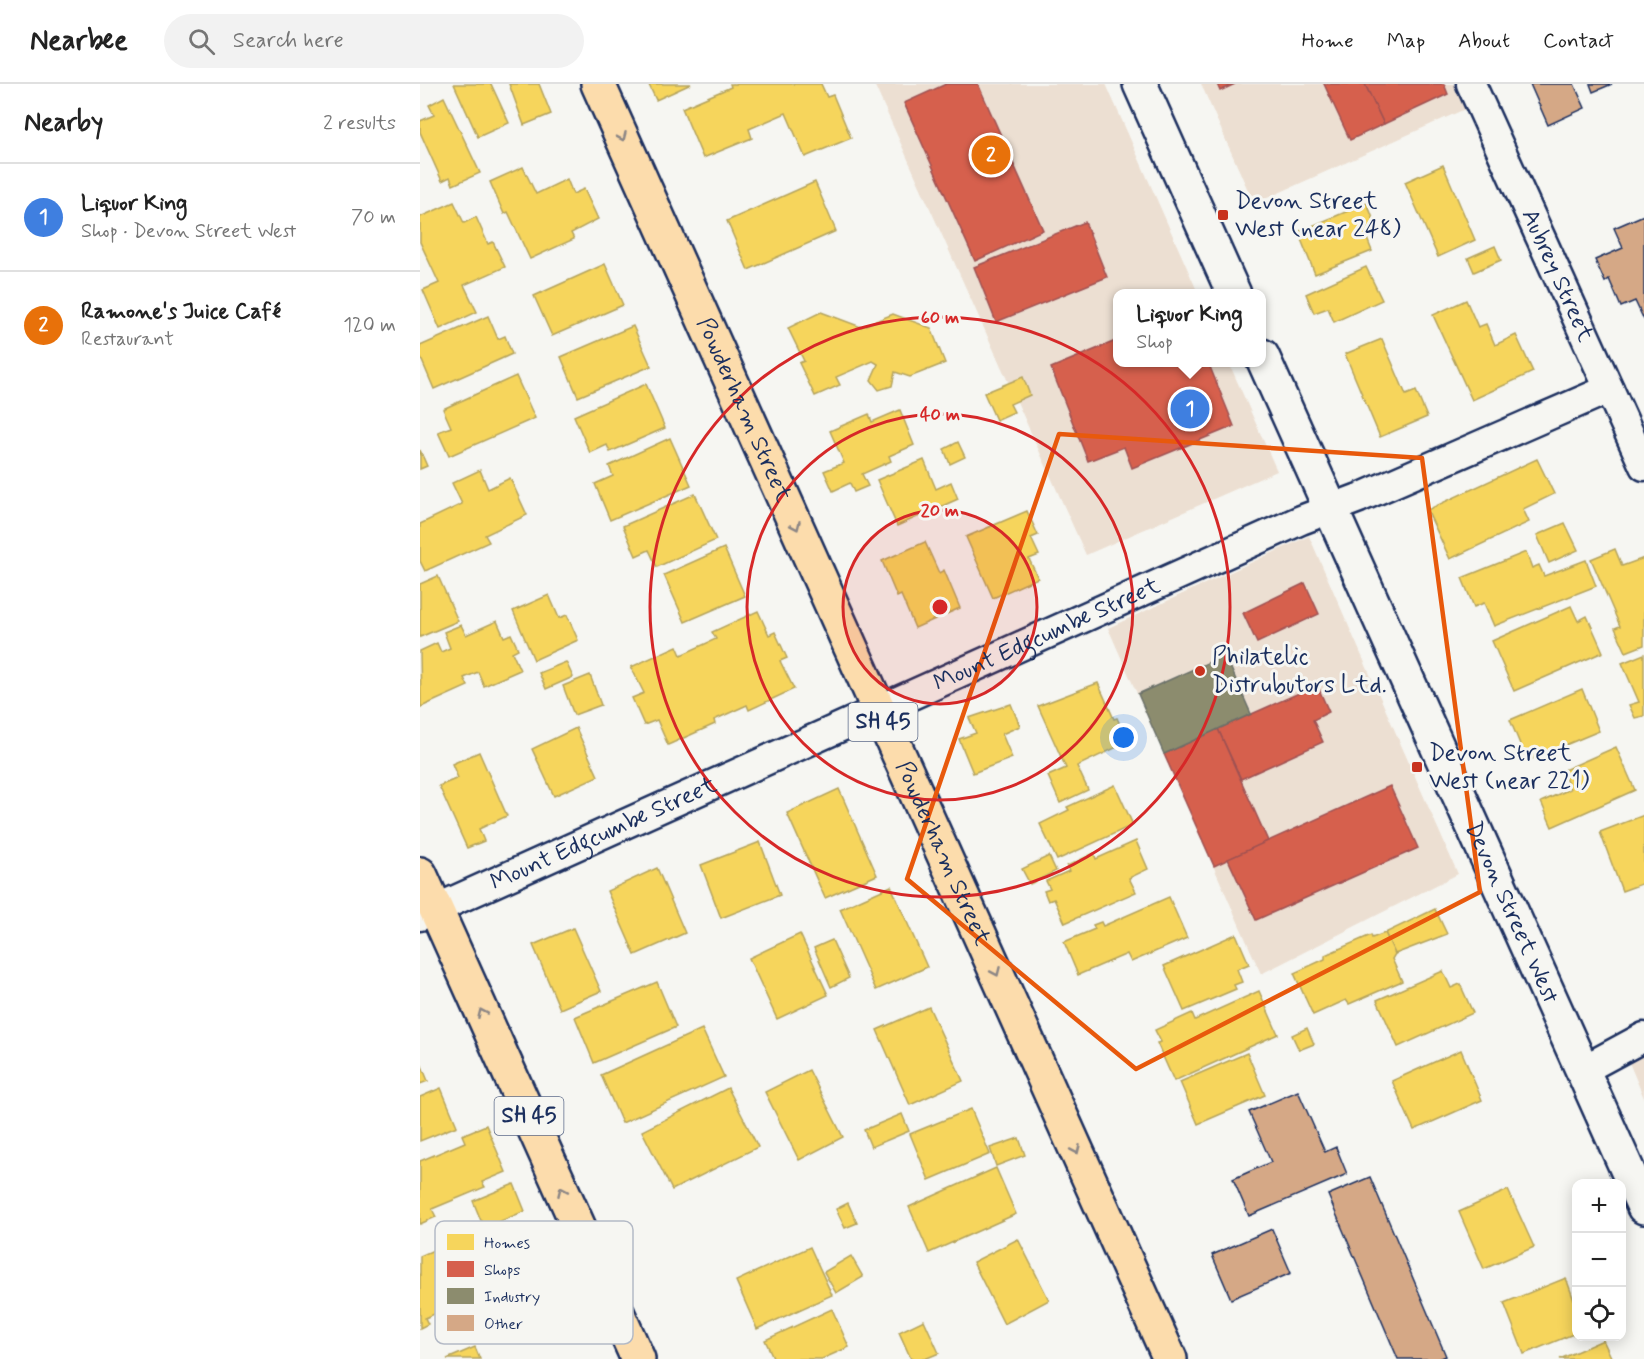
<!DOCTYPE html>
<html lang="en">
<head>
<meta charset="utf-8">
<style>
  :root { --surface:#fff; --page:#f2f2f2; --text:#222; --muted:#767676; --line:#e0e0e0; --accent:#2563eb }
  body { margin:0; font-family:Mynerve,sans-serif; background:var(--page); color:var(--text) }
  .controls { position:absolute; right:18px; bottom:18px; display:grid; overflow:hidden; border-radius:12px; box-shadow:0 3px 15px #0003 }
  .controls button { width:54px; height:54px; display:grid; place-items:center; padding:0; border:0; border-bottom:2px solid var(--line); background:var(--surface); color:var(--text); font:30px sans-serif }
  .you { position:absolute; left:704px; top:654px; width:21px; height:21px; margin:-15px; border:4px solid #fff; border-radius:50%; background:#1a73e8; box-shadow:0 0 0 9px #1a73e833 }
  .badge { display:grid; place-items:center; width:39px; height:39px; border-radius:50%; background:var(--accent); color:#fff; font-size:20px; font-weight:700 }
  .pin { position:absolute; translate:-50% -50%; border:3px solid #fff; box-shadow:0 2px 6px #0006 }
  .popup { position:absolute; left:693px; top:205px; width:153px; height:78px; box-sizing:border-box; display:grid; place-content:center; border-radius:12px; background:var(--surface); filter:drop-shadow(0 2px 4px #0005); font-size:20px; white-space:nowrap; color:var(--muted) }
  .popup b { font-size:22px; color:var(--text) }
  .popup::after { content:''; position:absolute; left:50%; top:100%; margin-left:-12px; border:12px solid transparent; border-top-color:var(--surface) }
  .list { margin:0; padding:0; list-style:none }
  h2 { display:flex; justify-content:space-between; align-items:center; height:78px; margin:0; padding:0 24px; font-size:26px }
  h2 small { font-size:20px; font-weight:400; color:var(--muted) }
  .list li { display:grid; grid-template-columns:39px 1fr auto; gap:18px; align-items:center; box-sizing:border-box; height:108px; padding:0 24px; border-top:2px solid var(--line) }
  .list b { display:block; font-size:22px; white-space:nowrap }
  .list p { margin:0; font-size:20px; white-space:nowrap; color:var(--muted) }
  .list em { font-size:20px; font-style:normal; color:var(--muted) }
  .icon { flex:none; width:33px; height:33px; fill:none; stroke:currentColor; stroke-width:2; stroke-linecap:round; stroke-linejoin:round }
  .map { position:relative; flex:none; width:1224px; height:1275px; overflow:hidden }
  header { display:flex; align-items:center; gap:36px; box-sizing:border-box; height:84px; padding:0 30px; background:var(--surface); border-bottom:2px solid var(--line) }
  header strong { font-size:28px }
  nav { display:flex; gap:33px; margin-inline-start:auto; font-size:21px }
  .search { width:420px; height:54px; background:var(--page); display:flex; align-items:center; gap:15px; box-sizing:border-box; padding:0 21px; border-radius:33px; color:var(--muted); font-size:22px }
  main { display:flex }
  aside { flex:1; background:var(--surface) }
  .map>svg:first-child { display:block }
</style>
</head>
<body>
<header>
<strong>Nearbee</strong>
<div class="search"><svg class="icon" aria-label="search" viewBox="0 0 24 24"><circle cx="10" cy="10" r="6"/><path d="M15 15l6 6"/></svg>Search here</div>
<nav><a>Home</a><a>Map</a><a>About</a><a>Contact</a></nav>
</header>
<main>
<aside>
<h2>Nearby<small>2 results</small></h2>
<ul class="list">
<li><span class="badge" style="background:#3f7fe0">1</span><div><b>Liquor King</b><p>Shop · Devon Street West</p></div><em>70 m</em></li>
<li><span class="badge" style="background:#e8710a">2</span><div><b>Ramone's Juice Café</b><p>Restaurant</p></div><em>120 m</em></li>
</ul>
</aside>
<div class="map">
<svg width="1224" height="1275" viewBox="0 0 1224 1275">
  <rect width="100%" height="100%" fill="#f6f6f2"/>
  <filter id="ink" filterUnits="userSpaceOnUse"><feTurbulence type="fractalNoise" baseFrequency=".0167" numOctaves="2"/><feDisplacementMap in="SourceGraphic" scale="12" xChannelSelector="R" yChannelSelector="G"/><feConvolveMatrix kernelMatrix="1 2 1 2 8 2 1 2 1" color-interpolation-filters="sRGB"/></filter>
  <g filter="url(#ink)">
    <g fill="#ecdfd2">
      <polygon points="454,0 686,0 778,209 698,210 698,278 809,279 857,387 666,471"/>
      <polygon points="781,0 1045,0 1054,21 834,120"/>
      <polygon points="889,452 1038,790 841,890 688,544"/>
      <polygon points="1224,952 1224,1014 1202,962"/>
    </g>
    <g fill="#f6d55c" stroke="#b4a35d" stroke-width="1.5">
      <polygon points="34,0 71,0 89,39 58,53"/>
      <polygon points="89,0 119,0 131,30 104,41"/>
      <polygon points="232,0 271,0 236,16 229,1"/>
      <polygon points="310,0 401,0 407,13 413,11 431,54 385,73 366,29 329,45 332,54 283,74 262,24 311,3"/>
      <polygon points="24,13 60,89 33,101 30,93 22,97 0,48 0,37 14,31 9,21"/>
      <polygon points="1023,81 1055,156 1018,173 985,98"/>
      <polygon points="103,83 116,110 147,95 153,110 164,105 178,135 151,149 154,155 110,175 88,128 84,130 70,98"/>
      <polygon points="395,98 416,147 328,186 307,137"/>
      <polygon points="34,118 44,139 56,133 68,160 73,158 85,183 44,201 57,228 20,245 3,206 19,199 0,158 0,133"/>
      <polygon points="947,119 958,147 946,152 952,167 895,190 878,148"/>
      <polygon points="1075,162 1081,176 1054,188 1048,174"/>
      <polygon points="185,180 203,221 132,252 114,212"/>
      <polygon points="946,183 962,216 914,238 908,224 894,229 886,210"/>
      <polygon points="1046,216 1058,243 1066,240 1075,261 1096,251 1113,288 1052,316 1013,231"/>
      <polygon points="401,228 441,243 473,230 511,244 525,279 490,293 475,288 472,302 459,306 451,296 458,280 453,277 416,293 420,301 395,312 379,279 384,277 368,244"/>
      <polygon points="68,232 78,255 85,252 92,270 14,305 0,272 0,262"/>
      <polygon points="213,242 231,282 158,313 141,273"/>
      <polygon points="962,255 986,311 996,307 1007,333 960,353 925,270"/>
      <polygon points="96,292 115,334 29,372 18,348 31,343 23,325"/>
      <polygon points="603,293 610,311 590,320 594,328 576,336 564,309"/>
      <polygon points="226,300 245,344 190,368 187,361 170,369 154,332"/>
      <polygon points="480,326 494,361 469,372 471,377 442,390 448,402 434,408 430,399 413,407 404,387 424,379 410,347 449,330 452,338"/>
      <polygon points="250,354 271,401 190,436 175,400 193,392 189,382"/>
      <polygon points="538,358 545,373 530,380 524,365"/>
      <polygon points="0,366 7,382 0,385"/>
      <polygon points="1117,375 1134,410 1103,425 1109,438 1030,475 1007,426"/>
      <polygon points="504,376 516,405 531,398 538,415 477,442 457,396"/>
      <polygon points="60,386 68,405 90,394 107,431 65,451 69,458 5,487 0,477 0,440 42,420 32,399"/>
      <polygon points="275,410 296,456 237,483 229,466 216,472 203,442"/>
      <polygon points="607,427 618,451 611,454 619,471 609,475 618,494 573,514 546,453"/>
      <polygon points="1145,439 1158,466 1129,479 1117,451"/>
      <polygon points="505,458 519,489 524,486 540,524 495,544 481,511 477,513 462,477"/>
      <polygon points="304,464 325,512 265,538 244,491"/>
      <polygon points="1195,465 1202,482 1224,474 1224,561 1206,568 1195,544 1200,542 1171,475"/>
      <polygon points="1106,468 1112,484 1119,481 1124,492 1166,476 1176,502 1074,542 1064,519 1054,523 1042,494"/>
      <polygon points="18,492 38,537 0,553 0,500"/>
      <polygon points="129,511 139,534 147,531 158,556 114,576 93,527"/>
      <polygon points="1151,522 1158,537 1167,532 1183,568 1094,607 1072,557"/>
      <polygon points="338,527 349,551 355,548 367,574 360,577 374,605 329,626 327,621 294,636 295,640 248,661 237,636 224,641 212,614 224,609 211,583 257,562 261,571 296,555 292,548"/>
      <polygon points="77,537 84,553 91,550 98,565 92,568 100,586 64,602 58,588 44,594 48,602 1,623 0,567 17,559 21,568 30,564 24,548 41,541 46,551"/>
      <polygon points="1224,570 1224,632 1215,634 1209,621 1219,618 1202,579"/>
      <polygon points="146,578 153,593 126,605 119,589"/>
      <polygon points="170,591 181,621 154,631 143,602"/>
      <polygon points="678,599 694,635 697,634 708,658 657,682 668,706 640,719 628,692 646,684 618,622"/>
      <polygon points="1162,605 1179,647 1107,677 1090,636"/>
      <polygon points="591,620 600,642 582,650 592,674 553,689 539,655 556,649 549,634"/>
      <polygon points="156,644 178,692 134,712 112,665"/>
      <polygon points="1196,663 1215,706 1132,743 1121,718 1150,705 1142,687"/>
      <polygon points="59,668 87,732 59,745 64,757 47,764 19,702 38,694 32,680"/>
      <polygon points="695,701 713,741 637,776 620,740 649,726 647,723"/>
      <polygon points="419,705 457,791 405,814 367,729"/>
      <polygon points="1224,731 1224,799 1202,807 1180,748"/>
      <polygon points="716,757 728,785 709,794 716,808 645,839 634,815 628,817 624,807 630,805 626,797 649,787 647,782 674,769 676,775"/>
      <polygon points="340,758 360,811 301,834 281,781"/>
      <polygon points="629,772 636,787 610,800 602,785"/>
      <polygon points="237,784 265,849 215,871 187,807"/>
      <polygon points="471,802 507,883 456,906 420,825"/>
      <polygon points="749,813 767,854 711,878 707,870 658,891 644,858 675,845 673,841 681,838 683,842"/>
      <polygon points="1015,825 1027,850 975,870 965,849"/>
      <polygon points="153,844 181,907 140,925 113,861"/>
      <polygon points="965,849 975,870 972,875 982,897 929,920 926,916 893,931 874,889 905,875 905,871 951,851 952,854"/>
      <polygon points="380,850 408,911 357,935 329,874"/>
      <polygon points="816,850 829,880 817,885 822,898 814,901 816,905 764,927 744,882"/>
      <polygon points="412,856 429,894 411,903 394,864"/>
      <polygon points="1023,887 1031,904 1040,900 1053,929 978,963 957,916"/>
      <polygon points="237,898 256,943 174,979 155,933"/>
      <polygon points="839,907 858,950 754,997 737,959 741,958 735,946 772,929 775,936"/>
      <polygon points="509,923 543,997 490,1021 457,946"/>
      <polygon points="887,944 894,960 879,966 872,951"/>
      <polygon points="282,945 304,993 202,1039 181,991"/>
      <polygon points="1041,966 1062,1016 994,1046 972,997"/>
      <polygon points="827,969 845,1011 778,1040 760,998"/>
      <polygon points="0,977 8,997 0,1000"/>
      <polygon points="389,986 423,1053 379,1076 345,1008"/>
      <polygon points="21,1004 37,1042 0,1057 0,1013"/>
      <polygon points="308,1004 338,1063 252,1106 222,1047"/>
      <polygon points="551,1025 570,1070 509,1096 490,1050"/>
      <polygon points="482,1030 489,1047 451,1063 444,1046"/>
      <polygon points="66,1041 86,1088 62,1098 65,1103 12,1125 16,1133 0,1140 0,1077 45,1058 42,1051"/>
      <polygon points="599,1054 605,1071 576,1082 570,1064"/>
      <polygon points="576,1084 596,1130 509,1169 489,1123"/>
      <polygon points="94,1100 105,1127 64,1144 53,1117"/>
      <polygon points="1088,1106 1114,1163 1064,1185 1039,1128"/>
      <polygon points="428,1119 437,1139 425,1144 416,1125"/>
      <polygon points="598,1155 629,1216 584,1240 553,1178"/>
      <polygon points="25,1161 49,1215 5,1234 8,1240 0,1244 0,1172"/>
      <polygon points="390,1163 412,1211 337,1245 316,1197"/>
      <polygon points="431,1172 443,1193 416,1209 404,1188"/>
      <polygon points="1146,1194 1156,1222 1156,1249 1104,1270 1084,1219"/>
      <polygon points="412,1225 429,1263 402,1275 354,1275 345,1256"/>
      <polygon points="504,1236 519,1269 505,1275 491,1275 479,1248"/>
      <polygon points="1183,1256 1192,1275 1140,1275"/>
      <polygon points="55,1263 60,1275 27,1275"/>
    </g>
    <g fill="#d6604d" stroke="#9e5152" stroke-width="1.5">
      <polygon points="526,0 558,0 623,146 555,177 484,19"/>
      <polygon points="797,0 815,0 800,7"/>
      <polygon points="904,0 945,0 964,40 930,56"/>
      <polygon points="945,0 1024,0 1028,10 964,40"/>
      <polygon points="665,138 687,193 576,238 554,183"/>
      <polygon points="698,256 698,278 788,278 814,342 712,384 704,363 668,377 631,284"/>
      <polygon points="885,499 899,530 837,559 823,529"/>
      <polygon points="897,601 909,628 893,636 903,658 821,695 798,645"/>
      <polygon points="798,645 848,757 794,782 744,670"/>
      <polygon points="970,702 998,764 836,836 808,775"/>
    </g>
    <polygon fill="#8c8c6e" stroke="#6a7069" stroke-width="1.5" points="805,571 831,630 744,670 718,610"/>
    <g fill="#d5a886" stroke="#1b2f5e" stroke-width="1.5">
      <polygon points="1110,0 1154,0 1165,24 1128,41"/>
      <polygon points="1170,0 1192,0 1173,8"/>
      <polygon points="1224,131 1224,236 1215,217 1201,223 1189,195 1185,198 1175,176 1203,164 1194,144"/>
      <polygon points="878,1007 905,1068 916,1063 927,1090 829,1132 813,1095 851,1078 829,1028"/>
      <polygon points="950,1093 1026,1272 1019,1275 978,1275 908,1111"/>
      <polygon points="852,1145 871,1189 811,1215 792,1171"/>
    </g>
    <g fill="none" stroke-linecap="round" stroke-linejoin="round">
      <g stroke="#1b2f5e" stroke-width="33">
        <g id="street">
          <path id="s1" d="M1051,0l173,382"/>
          <path id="s2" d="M0,832l881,-396 58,-22 250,-109"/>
          <polyline points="1163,986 1224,953"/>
        </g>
      </g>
      <g stroke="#1b2f5e" stroke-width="38">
        <g id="secondary">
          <polyline points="720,0 814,210"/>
          <path id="s3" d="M842,272l382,851"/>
        </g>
      </g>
      <g stroke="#1b2f5e" stroke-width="38">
        <g id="primary">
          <path id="s4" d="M178,0l572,1275"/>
          <polyline points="0,790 218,1275"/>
        </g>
      </g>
      <use href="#street" stroke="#f6f6f2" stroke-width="28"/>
      <use href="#secondary" stroke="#f6f6f2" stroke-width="33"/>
      <use href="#primary" stroke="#fcdcac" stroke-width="33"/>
    </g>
    <defs><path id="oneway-chevron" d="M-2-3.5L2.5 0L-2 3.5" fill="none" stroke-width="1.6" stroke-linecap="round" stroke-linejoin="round" transform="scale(1.5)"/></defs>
    <g stroke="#8c8685">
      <use href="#oneway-chevron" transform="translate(202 53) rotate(66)"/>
      <use href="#oneway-chevron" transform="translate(376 442) rotate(66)"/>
      <use href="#oneway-chevron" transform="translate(576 888) rotate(66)"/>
      <use href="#oneway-chevron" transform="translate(62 929) rotate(-114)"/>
      <use href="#oneway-chevron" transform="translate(656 1066) rotate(66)"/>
      <use href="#oneway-chevron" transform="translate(142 1107) rotate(-114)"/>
    </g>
  </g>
  <path fill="none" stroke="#e8590c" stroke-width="4.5" stroke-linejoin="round" d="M639,350l363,24 58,434 -344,177 -229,-190z"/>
  <circle cx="520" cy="523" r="97" fill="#d62828" fill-opacity=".12"/>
  <g fill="none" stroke="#d62828" stroke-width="3">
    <circle cx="520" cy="523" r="97"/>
    <circle cx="520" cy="523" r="193"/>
    <circle cx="520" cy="523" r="290"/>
  </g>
  <g fill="#c8321e" stroke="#f6f6f2" stroke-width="2">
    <rect x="797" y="125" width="12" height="12" rx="3"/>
    <circle cx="780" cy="587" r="6"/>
    <rect x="991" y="677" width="12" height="12" rx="3"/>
  </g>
  <g text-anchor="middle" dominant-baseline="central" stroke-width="6" stroke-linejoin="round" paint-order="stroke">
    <g fill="#f6f6f2" stroke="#5d6b8a" stroke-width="1.5">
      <rect x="428.5" y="619" width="69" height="38" rx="4.5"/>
      <rect x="74.5" y="1013" width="69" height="38" rx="4.5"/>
    </g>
    <g font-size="22" font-weight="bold" fill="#1b2f5e">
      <text x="463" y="638">SH 45</text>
      <text x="109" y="1032">SH 45</text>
    </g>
    <g font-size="24" fill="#1b2f5e" stroke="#f6f6f2" text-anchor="start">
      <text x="815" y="117">Devon Street<tspan x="815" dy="28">West (near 248)</tspan></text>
      <text x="792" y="573">Philatelic<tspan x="792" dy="28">Distrubutors Ltd.</tspan></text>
      <text x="1009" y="669">Devon Street<tspan x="1009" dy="28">West (near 221)</tspan></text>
    </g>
    <g font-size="24" fill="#1b2f5e" stroke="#f6f6f2">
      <text stroke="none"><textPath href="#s1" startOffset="210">Aubrey Street</textPath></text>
      <text stroke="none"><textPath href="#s4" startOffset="357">Powderham Street</textPath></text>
      <text stroke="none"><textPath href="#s2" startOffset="687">Mount Edgcumbe Street</textPath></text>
      <text stroke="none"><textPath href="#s2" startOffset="201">Mount Edgcumbe Street</textPath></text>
      <text stroke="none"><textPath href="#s4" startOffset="843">Powderham Street</textPath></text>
      <text stroke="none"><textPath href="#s3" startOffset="610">Devon Street West</textPath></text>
    </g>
  </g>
  <rect x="15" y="1137" width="198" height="123" rx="9" fill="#f6f6f2" stroke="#b4bac6" stroke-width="1.5"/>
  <rect x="27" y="1150" width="27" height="16" fill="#f6d55c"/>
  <rect x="27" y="1177" width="27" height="16" fill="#d6604d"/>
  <rect x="27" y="1204" width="27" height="16" fill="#8c8c6e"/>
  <rect x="27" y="1231" width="27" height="16" fill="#d5a886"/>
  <g font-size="16" fill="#1b2f5e">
    <text x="64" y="1164">Homes</text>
    <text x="64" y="1191">Shops</text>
    <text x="64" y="1218">Industry</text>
    <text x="64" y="1245">Other</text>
  </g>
  <circle cx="520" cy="523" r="9" fill="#d62828" stroke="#f6f6f2" stroke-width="3"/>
  <g font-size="18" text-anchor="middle" font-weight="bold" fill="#d62828" stroke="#f6f6f2" stroke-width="6" stroke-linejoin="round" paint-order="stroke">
    <text x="520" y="239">60 m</text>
    <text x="520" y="336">40 m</text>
    <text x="520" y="432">20 m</text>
  </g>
</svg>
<div class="controls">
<button>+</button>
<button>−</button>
<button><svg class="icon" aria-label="locate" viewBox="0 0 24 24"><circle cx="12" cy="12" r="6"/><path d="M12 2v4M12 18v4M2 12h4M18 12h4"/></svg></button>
</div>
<div class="you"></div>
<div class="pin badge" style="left:770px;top:325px;background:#3f7fe0">1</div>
<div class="popup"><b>Liquor King</b>Shop</div>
<div class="pin badge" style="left:571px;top:71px;background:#e8710a">2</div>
</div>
</main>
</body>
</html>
